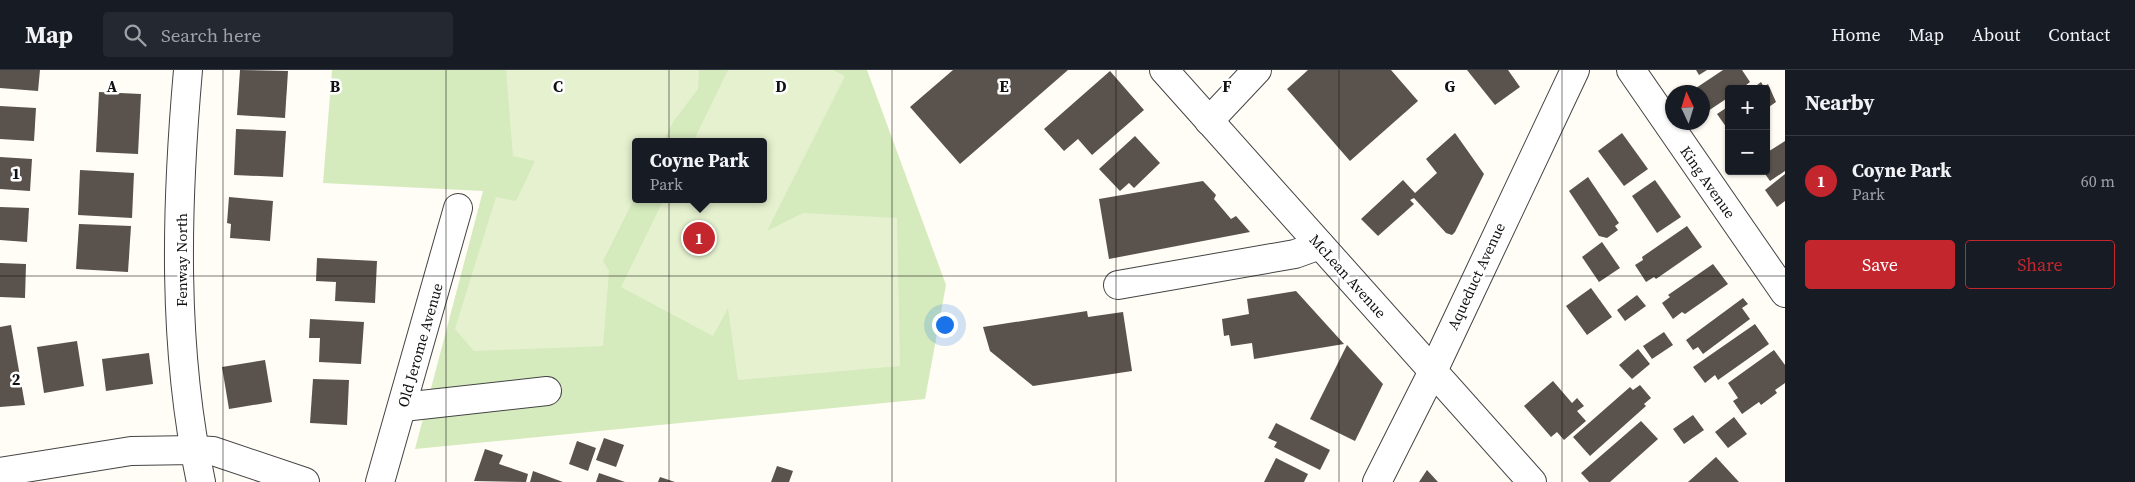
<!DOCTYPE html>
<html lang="en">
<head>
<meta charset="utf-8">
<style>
  :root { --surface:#171b24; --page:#242831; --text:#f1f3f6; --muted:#9ea1a6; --line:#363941; --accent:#c4262e }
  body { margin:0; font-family:"Source Serif 4",serif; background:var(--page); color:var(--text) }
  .controls { position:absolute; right:15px; top:15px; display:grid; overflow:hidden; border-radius:5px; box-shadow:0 1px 4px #0004 }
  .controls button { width:45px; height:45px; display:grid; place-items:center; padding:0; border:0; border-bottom:1px solid var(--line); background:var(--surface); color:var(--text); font:25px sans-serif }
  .compass { position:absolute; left:1665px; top:15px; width:45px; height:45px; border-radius:50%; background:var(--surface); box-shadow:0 1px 4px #0004; rotate:356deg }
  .you { position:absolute; left:944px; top:254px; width:18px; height:18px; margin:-12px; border:4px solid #fff; border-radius:50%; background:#1a73e8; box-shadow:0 0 0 8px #1a73e833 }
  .badge { display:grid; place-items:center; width:32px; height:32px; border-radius:50%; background:var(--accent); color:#fff; font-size:16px; font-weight:700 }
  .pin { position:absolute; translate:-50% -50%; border:2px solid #fff; box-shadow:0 1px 5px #0006 }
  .popup { position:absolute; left:632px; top:68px; width:135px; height:65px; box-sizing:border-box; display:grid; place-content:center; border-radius:5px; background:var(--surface); filter:drop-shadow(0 1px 4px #0005); font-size:16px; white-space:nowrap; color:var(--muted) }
  .popup b { font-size:19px; color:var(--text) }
  .popup::after { content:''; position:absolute; left:50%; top:100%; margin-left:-10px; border:10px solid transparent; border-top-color:var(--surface) }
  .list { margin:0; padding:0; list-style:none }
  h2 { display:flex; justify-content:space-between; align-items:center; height:65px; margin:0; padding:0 20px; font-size:21px }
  h2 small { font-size:16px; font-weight:400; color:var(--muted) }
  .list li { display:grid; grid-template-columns:32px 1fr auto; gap:15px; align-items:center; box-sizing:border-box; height:90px; padding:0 20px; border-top:1px solid var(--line) }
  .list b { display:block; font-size:19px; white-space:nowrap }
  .list p { margin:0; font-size:16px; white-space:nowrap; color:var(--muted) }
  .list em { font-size:16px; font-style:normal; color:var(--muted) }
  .actions { display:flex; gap:10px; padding:15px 20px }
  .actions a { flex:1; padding:11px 0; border:1px solid var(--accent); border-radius:5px; text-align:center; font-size:18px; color:var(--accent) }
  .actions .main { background:var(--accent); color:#fff }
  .icon { flex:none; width:28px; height:28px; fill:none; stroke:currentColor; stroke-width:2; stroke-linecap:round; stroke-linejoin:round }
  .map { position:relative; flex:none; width:1785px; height:412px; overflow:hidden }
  header { display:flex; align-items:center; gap:30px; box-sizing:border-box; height:70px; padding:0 25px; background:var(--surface); border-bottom:1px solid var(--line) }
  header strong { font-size:24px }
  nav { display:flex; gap:28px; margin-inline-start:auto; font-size:18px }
  .search { width:350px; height:45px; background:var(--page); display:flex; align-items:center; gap:12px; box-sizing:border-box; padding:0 18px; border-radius:5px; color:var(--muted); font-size:19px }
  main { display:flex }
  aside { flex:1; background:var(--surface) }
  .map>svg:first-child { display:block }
</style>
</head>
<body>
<header>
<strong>Map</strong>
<div class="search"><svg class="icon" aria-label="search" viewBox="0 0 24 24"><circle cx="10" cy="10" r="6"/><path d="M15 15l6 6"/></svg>Search here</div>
<nav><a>Home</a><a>Map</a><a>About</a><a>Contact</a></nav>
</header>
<main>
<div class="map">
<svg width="1785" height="412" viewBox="0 0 1785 412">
  <rect width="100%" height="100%" fill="#fffdf5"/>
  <path fill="#d5ebbd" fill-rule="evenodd" d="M332,0h535l79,215 -21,114 -510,50 68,-258 -160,-8zM635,72h128v57h-128z"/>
  <g fill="#e6f2cf">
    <polygon points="506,0 699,0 698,19 673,52 663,72 635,72 635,127 603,191 609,201 603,276 474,281 455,259 496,127 516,131 535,91 513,86"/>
    <polygon points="728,0 833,0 845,6 767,161 803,143 897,148 900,296 738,310 728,238 713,266 621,217 664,129 763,129 763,72 693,72"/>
  </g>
  <g fill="#5a524d">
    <polygon points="0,0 40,0 38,21 0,18"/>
    <polygon points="240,0 288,1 285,48 237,45"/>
    <polygon points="953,0 1068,0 960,94 910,37"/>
    <polygon points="1308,0 1391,0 1418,31 1350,91 1287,19"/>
    <polygon points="1467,0 1508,0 1520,17 1495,35"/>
    <polygon points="1696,0 1707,0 1699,5"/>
    <polygon points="1723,0 1742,0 1750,12 1741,19 1729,19 1729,27 1708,41 1702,34 1702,22 1695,22 1693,20"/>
    <polygon points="1110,1 1144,40 1092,85 1078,69 1064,81 1044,59"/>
    <polygon points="1761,12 1764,17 1768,14 1776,32 1766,39 1766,19 1752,19"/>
    <polygon points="99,22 141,24 138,84 96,82"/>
    <polygon points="0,36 36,38 34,71 0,69"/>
    <polygon points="1729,36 1729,61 1717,44"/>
    <polygon points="236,59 286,61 283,107 234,105"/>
    <polygon points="1455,63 1484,104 1455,162 1452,165 1446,163 1414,128 1410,130 1414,134 1378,166 1361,149 1403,110 1415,123 1437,103 1426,89"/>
    <polygon points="1622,63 1648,99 1624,116 1598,81"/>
    <polygon points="1135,66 1160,93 1134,118 1129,113 1120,121 1099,99"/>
    <polygon points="1785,71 1785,101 1770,111 1763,101 1766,101 1766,83"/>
    <polygon points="0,87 32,89 30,121 0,119"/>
    <polygon points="80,100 134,103 132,148 78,145"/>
    <polygon points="1785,104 1785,131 1777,137 1765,120"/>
    <polygon points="1588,107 1619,153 1615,156 1618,160 1607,168 1599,166 1569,121"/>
    <polygon points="1655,110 1681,147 1657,163 1632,126"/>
    <polygon points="1203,111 1216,125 1214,129 1231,149 1236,146 1250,162 1109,189 1099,129"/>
    <polygon points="229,127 273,131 270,171 230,168 231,154 227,153"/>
    <polygon points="0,137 29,138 27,172 0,170"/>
    <polygon points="79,154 131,156 128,202 76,199"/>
    <polygon points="1687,156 1702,177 1656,209 1654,207 1646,212 1635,195 1643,190 1642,187"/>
    <polygon points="1602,172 1620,198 1599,212 1582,187"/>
    <polygon points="317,188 377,191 375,233 335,231 336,212 316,211"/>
    <polygon points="0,193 26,194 25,228 0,227"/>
    <polygon points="1713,194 1728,214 1685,244 1682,242 1673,249 1662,233 1670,227 1668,225"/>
    <polygon points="1591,218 1612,247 1587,265 1566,236"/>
    <polygon points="1296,221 1344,274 1254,289 1252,273 1231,276 1229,265 1224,266 1222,249 1249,244 1247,229"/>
    <polygon points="1637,225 1646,236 1625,251 1617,240"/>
    <polygon points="1743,228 1748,234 1742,238 1750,249 1703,284 1698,277 1693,280 1686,270"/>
    <polygon points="1087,241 1088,247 1123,242 1132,301 1033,316 990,281 983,257"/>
    <polygon points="310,249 364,252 361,294 319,292 320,268 309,268"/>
    <polygon points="1755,254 1769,274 1718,310 1715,305 1705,313 1693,297"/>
    <polygon points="11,255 25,335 0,337 0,257"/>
    <polygon points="1664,262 1673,275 1652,289 1643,276"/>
    <polygon points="77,271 84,316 44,323 37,277"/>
    <polygon points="1347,275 1383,314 1355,371 1310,349"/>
    <polygon points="1638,279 1650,294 1632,309 1619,295"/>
    <polygon points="1774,280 1785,295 1785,313 1775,320 1777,323 1761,335 1759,332 1742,344 1733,331 1738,328 1728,313"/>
    <polygon points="149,283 153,314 106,321 102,289"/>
    <polygon points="265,290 272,332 229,339 222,297"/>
    <polygon points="313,309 349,310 347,355 310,353"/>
    <polygon points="1553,311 1572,333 1577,328 1584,336 1577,341 1586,351 1564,370 1557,362 1551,367 1524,336"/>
    <polygon points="1640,315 1651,328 1644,334 1646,336 1590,386 1573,367 1630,317 1633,320"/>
    <polygon points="1693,345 1704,360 1684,374 1673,359"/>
    <polygon points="1734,347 1747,364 1728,378 1715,362"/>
    <polygon points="1641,351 1658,369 1610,412 1589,412 1581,403"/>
    <polygon points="1276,353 1330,380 1320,400 1274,377 1277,372 1268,368"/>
    <polygon points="604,368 624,375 616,397 596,390"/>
    <polygon points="577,371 596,378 588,401 569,394"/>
    <polygon points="485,379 503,385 499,394 528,404 526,412 474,411"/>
    <polygon points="1716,387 1739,412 1688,412"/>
    <polygon points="1276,388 1308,404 1304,412 1264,412"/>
    <polygon points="777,396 793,401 789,412 771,412"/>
    <polygon points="1427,400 1438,412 1419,412"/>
    <polygon points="533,401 563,412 530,412"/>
    <polygon points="599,403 625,412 596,412"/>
    <polygon points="660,407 675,412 658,412"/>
  </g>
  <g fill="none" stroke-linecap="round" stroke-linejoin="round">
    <g stroke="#444" stroke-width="30">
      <g id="minor">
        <path d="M188,0c-12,136 -16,278 13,412"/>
        <polyline points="1164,0 1532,412"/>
        <polyline points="1631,0 1785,223"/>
        <polyline points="1209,51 1257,0"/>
        <polyline points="1118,215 1295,184 1320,175"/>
        <polyline points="403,337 547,321"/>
        <polyline points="0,402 131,381 194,380 213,381 305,412"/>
        <polyline points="380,412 458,138"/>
        <polyline points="1377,412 1433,301 1575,0"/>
      </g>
    </g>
    <use href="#minor" stroke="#fff" stroke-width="28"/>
  </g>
  <path fill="none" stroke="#111" stroke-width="1" stroke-opacity="0.55" d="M223,0v412M446,0v412M669,0v412M892,0v412M1116,0v412M1339,0v412M1562,0v412M0,206h1785"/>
  <g text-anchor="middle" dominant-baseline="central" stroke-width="5" stroke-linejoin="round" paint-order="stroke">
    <g font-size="15" fill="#111" stroke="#fff">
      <text transform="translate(1708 112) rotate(55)">King Avenue</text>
      <text transform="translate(181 190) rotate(-90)">Fenway North</text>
      <text transform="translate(1348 206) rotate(48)">McLean Avenue</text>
      <text transform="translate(1476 206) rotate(-65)">Aqueduct Avenue</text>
      <text transform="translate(420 275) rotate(-74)">Old Jerome Avenue</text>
    </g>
  </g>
  <g font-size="16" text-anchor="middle" font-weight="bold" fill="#111" stroke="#fff" stroke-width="5" stroke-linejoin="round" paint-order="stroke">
    <text x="112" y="22">A</text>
    <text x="335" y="22">B</text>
    <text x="558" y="22">C</text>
    <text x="781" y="22">D</text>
    <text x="1004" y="22">E</text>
    <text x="1227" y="22">F</text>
    <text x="1450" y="22">G</text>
    <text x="16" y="109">1</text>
    <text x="16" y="315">2</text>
  </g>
</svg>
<div class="controls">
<button>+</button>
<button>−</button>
</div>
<svg class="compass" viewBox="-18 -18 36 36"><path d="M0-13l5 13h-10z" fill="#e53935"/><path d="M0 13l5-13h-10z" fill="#9ea1a6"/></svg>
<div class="you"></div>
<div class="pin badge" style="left:699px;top:168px">1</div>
<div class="popup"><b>Coyne Park</b>Park</div>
</div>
<aside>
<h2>Nearby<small></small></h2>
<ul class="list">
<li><span class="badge">1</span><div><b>Coyne Park</b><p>Park</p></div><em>60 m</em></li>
</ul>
<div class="actions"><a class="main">Save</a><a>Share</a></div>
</aside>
</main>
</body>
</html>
